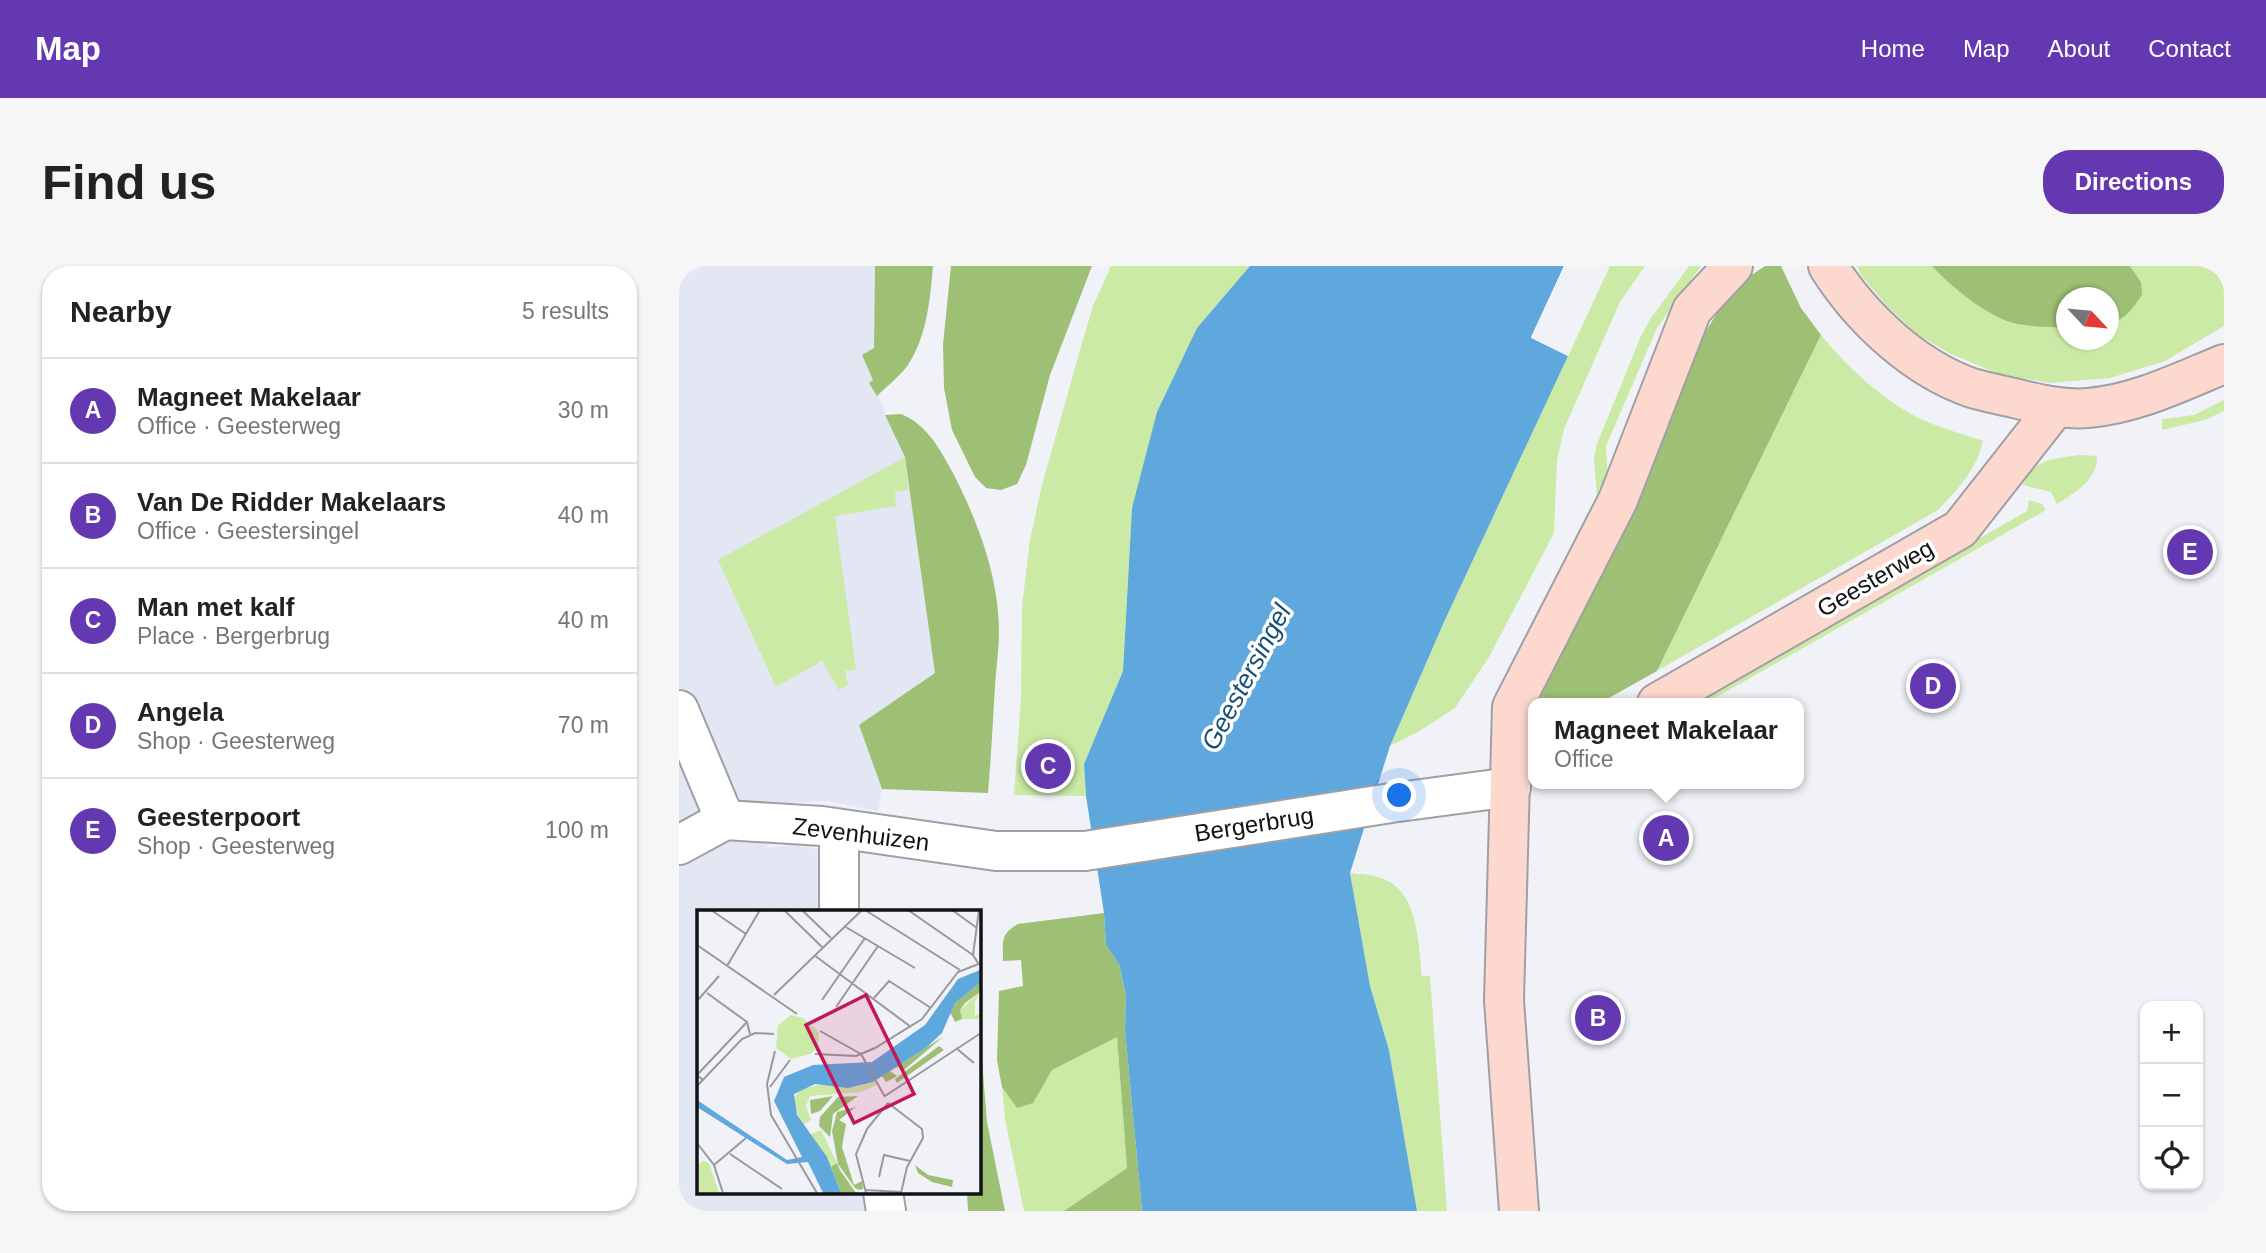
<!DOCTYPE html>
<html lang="en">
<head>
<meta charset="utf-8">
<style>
  :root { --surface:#fff; --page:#f6f6f6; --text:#222; --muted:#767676; --line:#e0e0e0; --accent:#6438b0 }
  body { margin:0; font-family:Arial,sans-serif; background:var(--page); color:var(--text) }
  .controls { position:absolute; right:21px; bottom:21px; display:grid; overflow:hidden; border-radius:14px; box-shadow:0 2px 5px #0004 }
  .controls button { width:63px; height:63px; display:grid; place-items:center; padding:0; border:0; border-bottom:2px solid var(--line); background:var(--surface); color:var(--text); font:35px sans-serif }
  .compass { position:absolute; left:1377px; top:21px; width:63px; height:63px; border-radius:50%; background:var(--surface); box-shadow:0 2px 5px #0004; rotate:116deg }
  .you { position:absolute; left:721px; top:530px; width:24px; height:24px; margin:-18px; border:5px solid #fff; border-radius:50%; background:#1a73e8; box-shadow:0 0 0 10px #1a73e833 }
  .badge { display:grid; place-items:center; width:46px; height:46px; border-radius:50%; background:var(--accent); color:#fff; font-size:23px; font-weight:700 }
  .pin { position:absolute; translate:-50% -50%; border:4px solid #fff; box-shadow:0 2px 7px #0006 }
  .popup { position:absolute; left:849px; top:432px; width:276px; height:91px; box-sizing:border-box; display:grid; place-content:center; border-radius:14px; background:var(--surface); filter:drop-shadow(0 2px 5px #0005); font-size:23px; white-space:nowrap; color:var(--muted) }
  .popup b { font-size:26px; color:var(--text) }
  .popup::after { content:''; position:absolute; left:50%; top:100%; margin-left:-14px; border:14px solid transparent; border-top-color:var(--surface) }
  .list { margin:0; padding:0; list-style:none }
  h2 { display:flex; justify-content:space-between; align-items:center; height:91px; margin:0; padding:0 28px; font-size:30px }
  h2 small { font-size:23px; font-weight:400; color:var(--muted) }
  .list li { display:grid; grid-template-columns:46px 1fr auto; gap:21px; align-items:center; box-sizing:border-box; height:105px; padding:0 28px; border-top:2px solid var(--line) }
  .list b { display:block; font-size:26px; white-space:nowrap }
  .list p { margin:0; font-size:23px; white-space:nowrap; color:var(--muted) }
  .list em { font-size:23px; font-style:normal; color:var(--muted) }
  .icon { flex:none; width:38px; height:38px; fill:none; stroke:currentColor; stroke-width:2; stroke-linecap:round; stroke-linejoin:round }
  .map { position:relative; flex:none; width:1545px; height:945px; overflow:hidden; border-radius:28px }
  header { display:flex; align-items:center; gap:42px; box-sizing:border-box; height:98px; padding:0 35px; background:var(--accent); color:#fff }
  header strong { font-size:33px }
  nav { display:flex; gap:38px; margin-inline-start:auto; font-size:24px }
  .intro { display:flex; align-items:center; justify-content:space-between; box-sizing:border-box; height:168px; padding:0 42px }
  h1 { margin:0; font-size:49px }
  .button { padding:18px 32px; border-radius:28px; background:var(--accent); color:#fff; font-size:24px; font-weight:700 }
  main { display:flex; gap:42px; padding:0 42px }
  aside { flex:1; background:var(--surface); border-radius:28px; box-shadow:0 2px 5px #0004 }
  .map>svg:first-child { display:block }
</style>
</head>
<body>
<header>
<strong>Map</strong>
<nav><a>Home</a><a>Map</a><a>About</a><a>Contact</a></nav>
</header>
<div class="intro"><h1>Find us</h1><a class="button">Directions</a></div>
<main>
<aside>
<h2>Nearby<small>5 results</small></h2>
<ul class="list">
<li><span class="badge">A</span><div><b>Magneet Makelaar</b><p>Office · Geesterweg</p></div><em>30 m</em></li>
<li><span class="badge">B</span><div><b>Van De Ridder Makelaars</b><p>Office · Geestersingel</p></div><em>40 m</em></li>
<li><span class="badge">C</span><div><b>Man met kalf</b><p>Place · Bergerbrug</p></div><em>40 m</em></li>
<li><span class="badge">D</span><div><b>Angela</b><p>Shop · Geesterweg</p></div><em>70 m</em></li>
<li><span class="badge">E</span><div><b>Geesterpoort</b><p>Shop · Geesterweg</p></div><em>100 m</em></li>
</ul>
</aside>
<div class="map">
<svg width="1545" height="945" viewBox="0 0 1545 945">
  <rect width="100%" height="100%" fill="#f1f2f8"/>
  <polygon fill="#e3e6f3" points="0,0 196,0 195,114 206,149 229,191 256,407 180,459 203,523 199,545 147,535 79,539 89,582 112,579 135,582 150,589 178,646 19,646 19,926 188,926 190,945 0,945"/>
  <g fill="#cbeaa6">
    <polygon points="432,0 571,0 518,62 453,242 444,405 405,498 407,530 335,529 342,433 343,340 351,274 363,219 401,84 414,40"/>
    <polygon points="931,0 966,0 941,36 885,163 878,194 875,267 810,391 776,442 739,466 711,480 765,356"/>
    <polygon points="1010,0 1022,0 978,62 927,180 929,218 923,232 918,233 915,192 918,178 962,70 972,52"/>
    <path d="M1178,0h75c19,21 57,52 85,58 16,3 33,3 49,4l1,12h42v-16l8,-2 24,-40 -11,-16h94v60l-59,35 -55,17 -60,5 -51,-9 -48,-20 -34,-20 -30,-28 -26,-31z"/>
    <path d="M1142,69c25,31 56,59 90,79 22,12 48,19 72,27 -7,30 -25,48 -45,69l-281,161z"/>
    <polygon points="1545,134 1545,145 1526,154 1483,164 1483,153 1515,149"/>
    <path d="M1400,189l18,1c1,23 -22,37 -40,48l-6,-12 -28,-7c10,-26 31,-26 56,-30z"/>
    <polygon points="226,191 229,224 216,226 217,240 156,250 177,404 166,405 169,419 160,424 143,395 97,421 39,294"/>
    <polygon points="1350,234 1363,238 1367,244 1027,437 1013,437 1348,245"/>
    <path d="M671,607c9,1 19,1 27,4 42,10 41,65 45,99h8l17,235h-30l-28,-161 -19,-64z"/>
    <polygon points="438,770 448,902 385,945 345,945 326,853 323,821 338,842 353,837 373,804"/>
  </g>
  <g fill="#9ec074">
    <path d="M196,0h58c-3,34 -6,70 -25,99 -8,11 -21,21 -31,31l-8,-13 4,-3 -11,-25 12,-7z"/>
    <polygon points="272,0 413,0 371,109 347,199 338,218 322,224 307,222 296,211 273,164 265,122 264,78"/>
    <polygon points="1086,0 1102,0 1122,42 1142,69 978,405 921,437 854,437 854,475 851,476 841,472 855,434 906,343 944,263 1027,65 1049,29 1071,10"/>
    <path d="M1253,0h198l11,16 1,13c-9,13 -17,25 -33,29v-26h-42l-1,30c-16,-1 -33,-1 -49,-4 -28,-6 -66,-37 -85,-58z"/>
    <path d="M222,148c27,11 39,36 52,59 25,49 46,104 46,159 0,18 -3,36 -4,54 -2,36 -4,71 -7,107l-106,-4 -23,-64 76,-52 -30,-216 -20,-42z"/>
    <path d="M425,647l2,32 13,19 7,31 -1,35 17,181h-78l63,-43 -10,-131 -65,33 -19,33 -16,5 -15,-21 -5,-27 2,-69 24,-5 -2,-26 -18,1c0,-19 -3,-27 15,-37z"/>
    <polygon points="299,794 303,794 308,856 326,945 289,945 288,926 299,926"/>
  </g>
  <polygon fill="#5ea8dd" points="571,0 885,0 852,71 889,90 765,356 711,480 671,607 691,720 710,784 738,945 463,945 446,764 447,729 440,698 427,679 425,647 407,530 405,498 444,405 453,242 478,146 518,62"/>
  <polygon fill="#f1f2f8" points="885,0 888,1 856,70 891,86 889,90 852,72"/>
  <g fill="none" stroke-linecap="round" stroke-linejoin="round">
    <g stroke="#9fa0a5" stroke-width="42">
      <g id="street">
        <polyline points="0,444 46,554"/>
        <polyline points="46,554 143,560 317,585 406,585 712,537 832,521"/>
        <polyline points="0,579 46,554"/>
        <polyline points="160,646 160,563"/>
        <polyline points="204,926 207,945"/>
      </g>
    </g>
    <g stroke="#9fa0a5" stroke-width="42">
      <g id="secondary">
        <path d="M1149,0c33,52 86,102 144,122 14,4 28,7 42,10 25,6 48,12 74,10 48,-4 92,-26 136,-44"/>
        <polyline points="978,437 1281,263 1376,142"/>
        <polyline points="840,945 825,734 833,441 939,234 1013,44 1054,0"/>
      </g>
    </g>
    <use href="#street" stroke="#fff" stroke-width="38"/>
    <use href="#secondary" stroke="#fdd8cf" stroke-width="38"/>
  </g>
  <g text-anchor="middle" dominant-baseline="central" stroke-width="7" stroke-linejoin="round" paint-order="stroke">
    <g font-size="24" fill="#121315" stroke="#fff">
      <text transform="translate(1196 312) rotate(-30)">Geesterweg</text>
      <text transform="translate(575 558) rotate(-9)">Bergerbrug</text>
      <text transform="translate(182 568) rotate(7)">Zevenhuizen</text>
    </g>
    <g font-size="26" font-style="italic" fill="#185074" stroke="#fff">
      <text transform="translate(567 411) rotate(-62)">Geestersingel</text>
    </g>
  </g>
  <g transform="translate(18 644)">
    <rect width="284" height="284" fill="#f1f2f8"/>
    <path d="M283,82l-5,9v15l5,-2v5h-18l-2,-9zM94,105l12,3 16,14 -1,16 -8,6 -19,5 -15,-11 2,-23zM178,171l2,4 -17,7 -50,4 -4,10 5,14 -9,6 -9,-23 5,-13 25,-6 32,3zM124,220l16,33 -6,4 -22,-32zM6,251l6,2 10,30h-22v-27z" fill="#cbeaa6"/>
    <path d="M283,73v9l-15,11 -5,7 2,9 -7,3 -5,-10 5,-9zM247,126l-40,34 -7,-3 -7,4 7,5 -3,2 -8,4 -4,-6zM242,136l5,4 -47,33 -2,-4zM136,186l-13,15 -9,3 -1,-14zM161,186l-25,18 -3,23 -11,-11 1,-9 18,-20zM159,197l-17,13 7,4 -4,23 12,38 8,-4 1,8 -4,1 -4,-2 -17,-24 -6,-33 5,-19zM140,253l3,7 16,23h-15l-10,-26zM218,255l13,10 25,5 -1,7 -20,-5 -14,-9z" fill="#9ec074"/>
    <path d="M283,60v13l-25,20 -13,30 -15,14 -54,35 -25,6 -33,-4 -21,10 3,21 30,42 14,36h-18l-15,-31 -21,2 -90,-57v-7l90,60 15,-3 -28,-56 10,-24 29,-12 59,-3 53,-37 33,-46z" fill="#5ea8dd"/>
    <path fill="none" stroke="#98999d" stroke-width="2" d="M14,0l35,24M87,0l38,37M105,0l29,28M168,0l95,60M211,0l65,45M255,0l25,18M147,16l71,42M0,35l100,69M117,45l97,72M281,53l-5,-8 6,-45M30,56l33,-56M10,83l40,29 3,12M77,85l88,-85M177,88l15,-17 42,27M125,90l43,-62M0,91l22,-25M139,97l42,-61M123,121l41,23M259,138l18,15M78,141l-8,33 4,31 46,78M118,144l41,2 19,-8 47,-29 36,-47 23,-9M164,144l24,43M6,170l-6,-5 50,-53M0,176l45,-47 13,-6 19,1M73,177l20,-27M188,186l96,-63M191,193l34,26 1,9 -16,29 -6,26M0,233l17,22 9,28M33,244l52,35M17,255l32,-27M182,267l5,-22 26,6M168,280l36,2M169,283l-10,-39 11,-25 21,-26"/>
    <path fill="#c2185b" fill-opacity="0.15" stroke="#c2185b" stroke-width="3.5" d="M169,85l48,99 -60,29 -48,-98z"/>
    <rect width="284" height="284" fill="none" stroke="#121315" stroke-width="3.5"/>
  </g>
</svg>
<div class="controls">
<button>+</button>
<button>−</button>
<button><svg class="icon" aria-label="locate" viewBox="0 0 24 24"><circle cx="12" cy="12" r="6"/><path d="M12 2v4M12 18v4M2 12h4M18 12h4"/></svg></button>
</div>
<svg class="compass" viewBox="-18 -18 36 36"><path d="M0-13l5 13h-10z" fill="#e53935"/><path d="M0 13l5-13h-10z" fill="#767676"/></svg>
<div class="you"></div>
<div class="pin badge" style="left:987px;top:572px">A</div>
<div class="popup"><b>Magneet Makelaar</b>Office</div>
<div class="pin badge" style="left:919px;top:752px">B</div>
<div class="pin badge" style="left:369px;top:500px">C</div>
<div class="pin badge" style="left:1254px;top:420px">D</div>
<div class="pin badge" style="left:1511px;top:286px">E</div>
</div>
</main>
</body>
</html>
